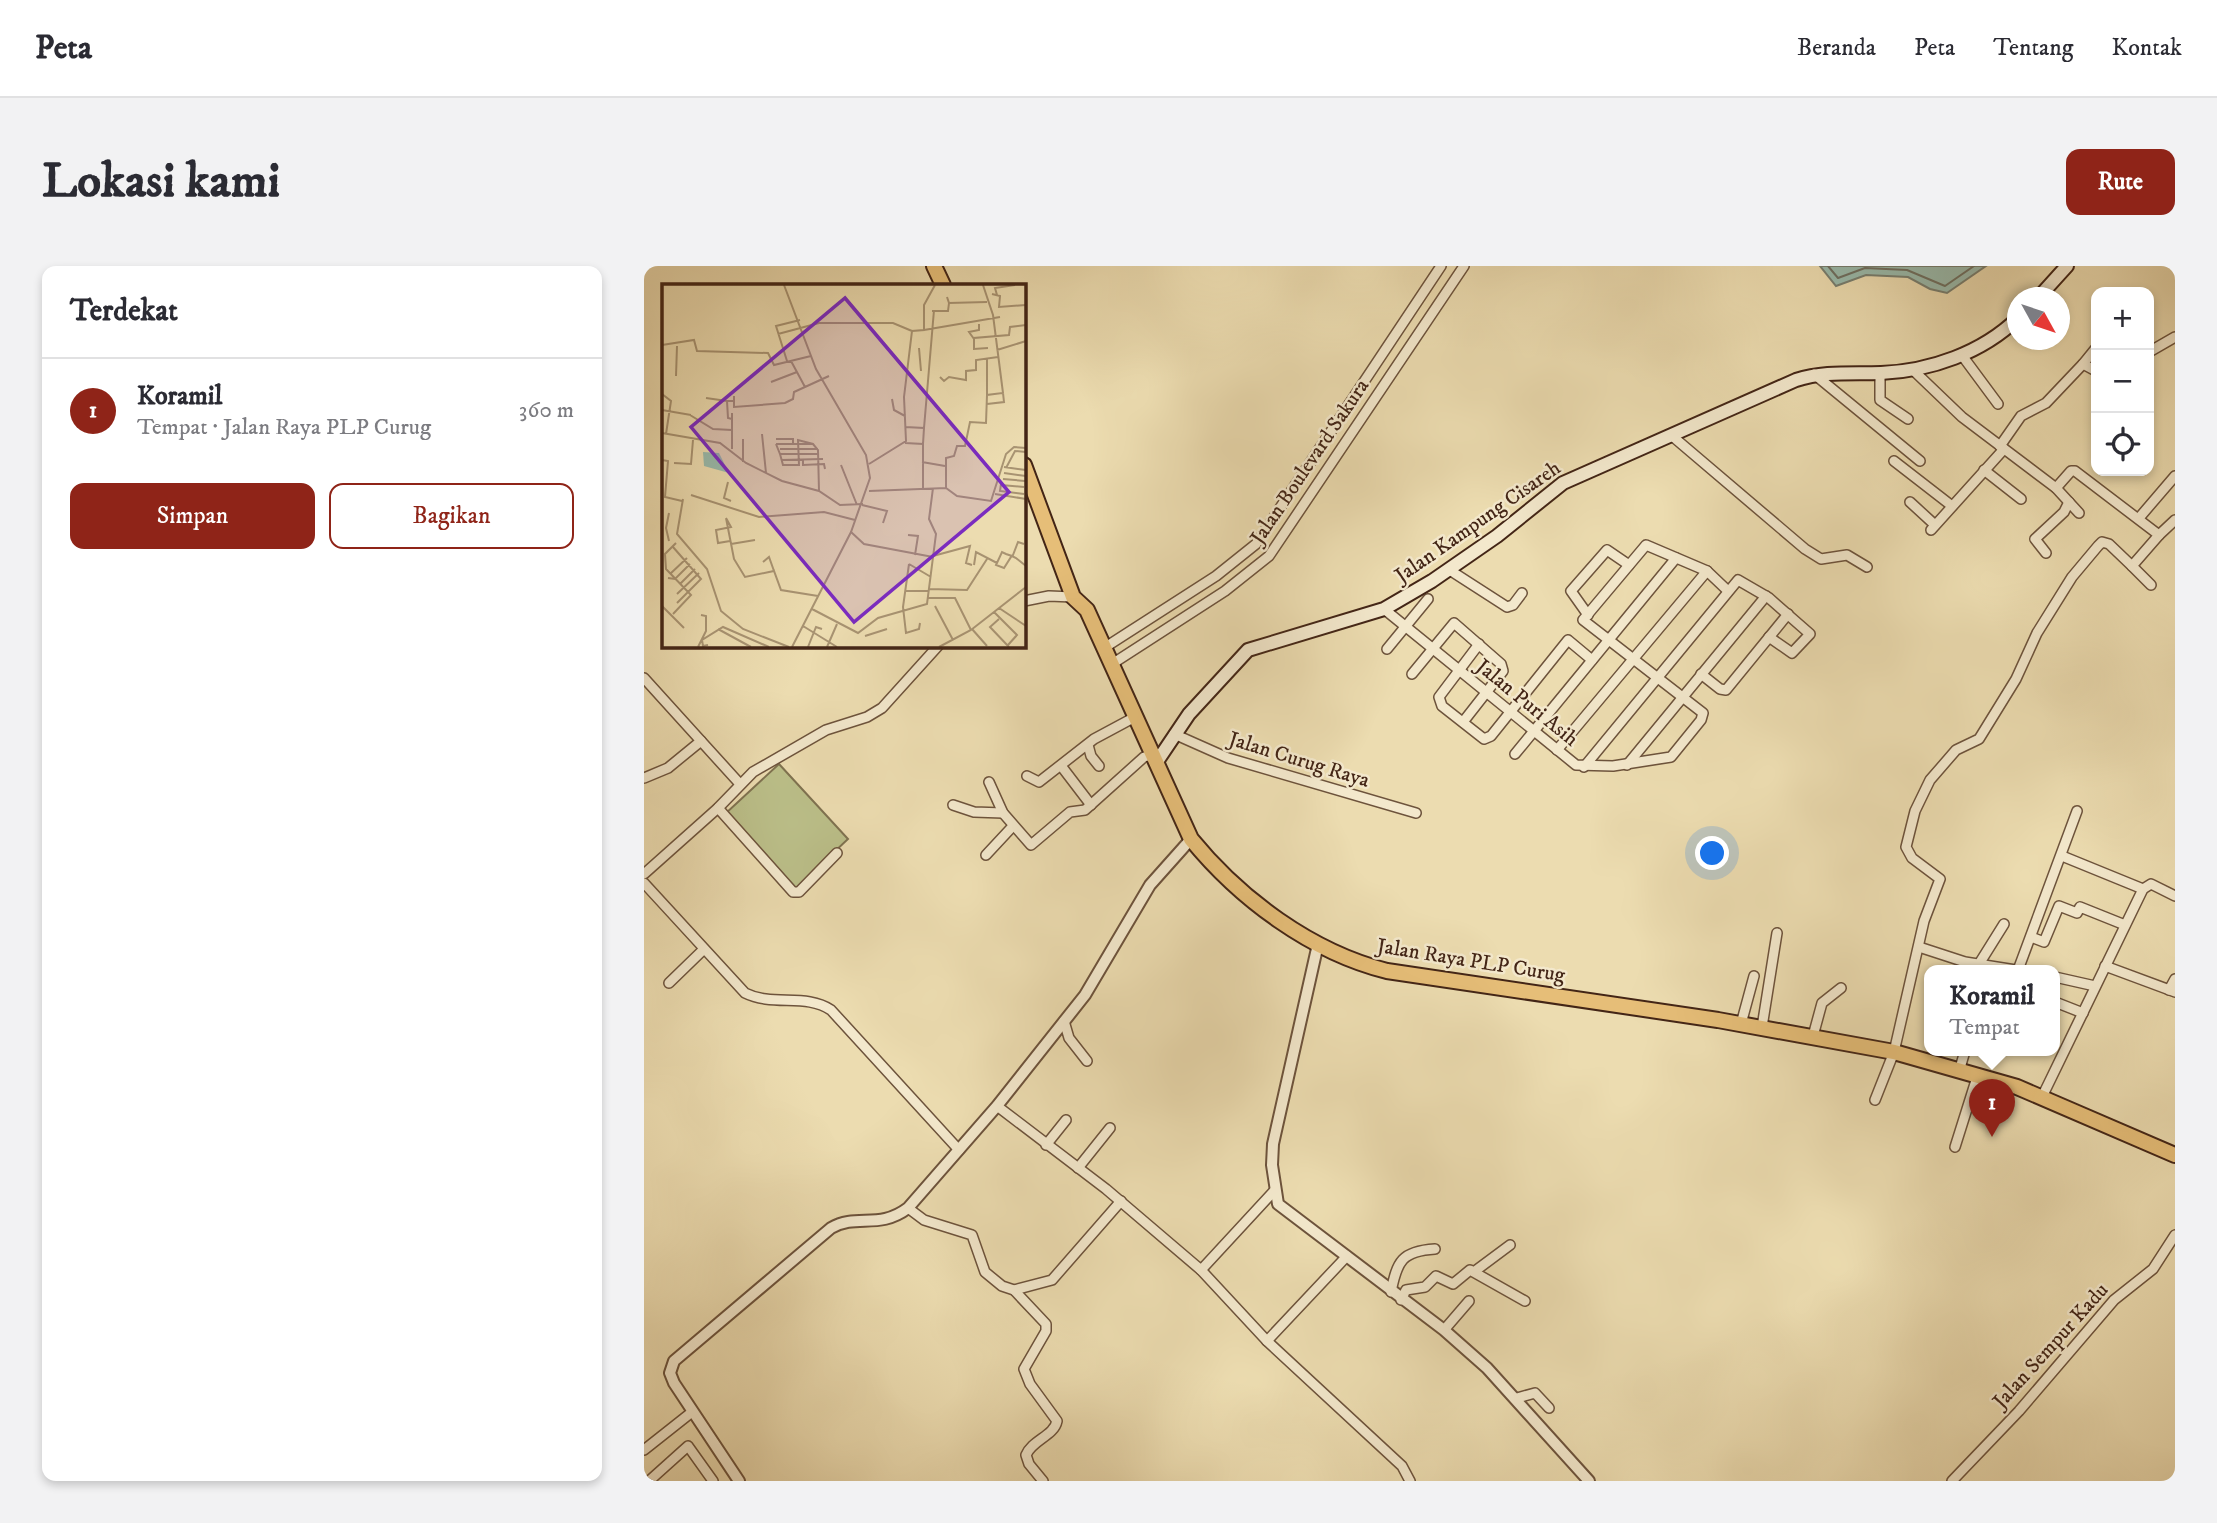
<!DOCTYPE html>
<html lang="id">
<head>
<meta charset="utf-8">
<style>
  :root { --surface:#fff; --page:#f2f2f3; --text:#2b2b33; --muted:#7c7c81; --line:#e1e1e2; --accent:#8f2418 }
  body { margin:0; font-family:"IM FELL DW Pica",serif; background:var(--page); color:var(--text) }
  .controls { position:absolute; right:21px; top:21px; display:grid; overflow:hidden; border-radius:14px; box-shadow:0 4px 10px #0003 }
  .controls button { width:63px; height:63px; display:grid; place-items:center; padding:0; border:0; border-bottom:2px solid var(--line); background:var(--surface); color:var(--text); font:35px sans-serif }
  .compass { position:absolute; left:1363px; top:21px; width:63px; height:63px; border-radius:50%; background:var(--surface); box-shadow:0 4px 10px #0003; rotate:130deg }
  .you { position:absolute; left:1069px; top:588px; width:24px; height:24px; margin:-18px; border:5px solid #fff; border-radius:50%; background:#1a73e8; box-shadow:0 0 0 10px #1a73e833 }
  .badge { display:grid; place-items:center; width:46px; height:46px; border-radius:50%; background:var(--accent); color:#fff; font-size:23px; font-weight:700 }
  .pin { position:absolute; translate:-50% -58px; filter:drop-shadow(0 2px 4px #0008) }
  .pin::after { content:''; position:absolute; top:37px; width:24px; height:21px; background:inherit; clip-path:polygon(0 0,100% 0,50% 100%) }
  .popup { position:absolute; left:1280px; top:699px; width:136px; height:91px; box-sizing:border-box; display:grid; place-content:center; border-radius:14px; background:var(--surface); filter:drop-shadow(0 2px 5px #0005); font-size:23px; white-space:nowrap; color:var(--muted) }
  .popup b { font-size:26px; color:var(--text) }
  .popup::after { content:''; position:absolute; left:50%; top:100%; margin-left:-14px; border:14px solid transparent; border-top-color:var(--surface) }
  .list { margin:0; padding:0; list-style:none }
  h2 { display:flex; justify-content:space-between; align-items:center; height:91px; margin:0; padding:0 28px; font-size:30px }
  h2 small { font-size:23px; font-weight:400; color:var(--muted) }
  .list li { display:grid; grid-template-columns:46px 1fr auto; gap:21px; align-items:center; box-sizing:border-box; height:105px; padding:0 28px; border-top:2px solid var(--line) }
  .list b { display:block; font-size:26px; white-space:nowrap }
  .list p { margin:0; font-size:23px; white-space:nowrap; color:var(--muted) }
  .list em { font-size:23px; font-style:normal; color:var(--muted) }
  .actions { display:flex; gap:14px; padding:21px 28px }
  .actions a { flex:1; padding:16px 0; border:2px solid var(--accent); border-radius:14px; text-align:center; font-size:24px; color:var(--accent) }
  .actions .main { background:var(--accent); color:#fff }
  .icon { flex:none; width:38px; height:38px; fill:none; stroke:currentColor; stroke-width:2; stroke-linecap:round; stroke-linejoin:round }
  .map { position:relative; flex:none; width:1531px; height:1215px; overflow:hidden; border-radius:14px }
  header { display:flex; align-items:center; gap:42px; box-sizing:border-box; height:98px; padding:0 35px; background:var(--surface); border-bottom:2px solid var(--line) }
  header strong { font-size:33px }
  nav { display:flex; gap:38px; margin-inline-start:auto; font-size:24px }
  .intro { display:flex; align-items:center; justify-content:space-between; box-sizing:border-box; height:168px; padding:0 42px }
  h1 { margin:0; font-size:49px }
  .button { padding:18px 32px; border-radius:14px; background:var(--accent); color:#fff; font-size:24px; font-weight:700 }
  main { display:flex; gap:42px; padding:0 42px }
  aside { flex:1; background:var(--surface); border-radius:14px; box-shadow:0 4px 10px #0003 }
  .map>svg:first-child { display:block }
</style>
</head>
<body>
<header>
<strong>Peta</strong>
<nav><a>Beranda</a><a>Peta</a><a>Tentang</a><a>Kontak</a></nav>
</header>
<div class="intro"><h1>Lokasi kami</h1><a class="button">Rute</a></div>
<main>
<aside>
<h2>Terdekat<small></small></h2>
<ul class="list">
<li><span class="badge">1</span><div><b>Koramil</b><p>Tempat · Jalan Raya PLP Curug</p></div><em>360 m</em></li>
</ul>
<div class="actions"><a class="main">Simpan</a><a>Bagikan</a></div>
</aside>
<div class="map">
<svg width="1531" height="1215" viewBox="0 0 1531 1215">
  <rect width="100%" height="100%" fill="#ecdcb0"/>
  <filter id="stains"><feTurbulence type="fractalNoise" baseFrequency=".00286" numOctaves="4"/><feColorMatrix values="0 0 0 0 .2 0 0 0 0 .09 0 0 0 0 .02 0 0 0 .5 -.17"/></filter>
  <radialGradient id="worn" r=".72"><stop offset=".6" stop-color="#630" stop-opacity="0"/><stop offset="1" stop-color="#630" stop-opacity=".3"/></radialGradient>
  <polygon fill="#bbbf89" stroke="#7f7250" stroke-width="2" points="135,498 204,573 151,623 81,548"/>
  <polygon fill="#99bbad" stroke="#777f71" stroke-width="2" points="1176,0 1342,0 1303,27 1286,23 1264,11 1222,9 1192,20"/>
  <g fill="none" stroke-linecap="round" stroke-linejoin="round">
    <polyline stroke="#6e7062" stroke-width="2" points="1184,0 1194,12 1221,2 1263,4 1301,20 1330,0"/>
    <g stroke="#6d533c" stroke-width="12">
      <g id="minor">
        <polyline points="1505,86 1531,71"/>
        <polyline points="1317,88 1354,138"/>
        <polyline points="1439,98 1452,82"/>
        <polyline points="1270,105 1318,151 1412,222 1435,247"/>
        <polyline points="1236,107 1236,134 1264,153"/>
        <polyline points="1170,108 1276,195"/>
        <polyline points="1027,169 1161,283 1177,293 1203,289 1223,301"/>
        <polyline points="1356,180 1377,150 1402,137 1439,98 1452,105"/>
        <polyline points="1250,195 1308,240"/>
        <polyline points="1340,204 1377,233"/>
        <polyline points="1412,222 1427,205 1431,205 1515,269 1488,300 1507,319"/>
        <polyline points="1266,236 1291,259"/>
        <polyline points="1495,252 1531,210"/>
        <polyline points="1287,264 1360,183"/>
        <polyline points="1515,269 1531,254"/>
        <polyline points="1402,287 1391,273 1420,246 1425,236"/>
        <polyline points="804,303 863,341 869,339 878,327"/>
        <polyline points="380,335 405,330 429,331"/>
        <polyline points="740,343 932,499 969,500 1027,491 1057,454 1059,447 939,354 1002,279 1063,305"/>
        <polyline points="944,349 927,325 963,284 985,299"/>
        <polyline points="835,378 795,431 798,440 840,473 847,470 924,374 948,394"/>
        <polyline points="460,382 572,310 612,278 797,0"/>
        <polyline points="743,383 784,333"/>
        <polyline points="468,398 581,325 625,290 820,0"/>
        <polyline points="768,408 810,357 857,398 859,405 819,456"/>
        <polyline points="1057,408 1076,423 1082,424 1144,348"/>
        <polyline points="0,412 57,475"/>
        <polyline points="530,468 584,492 772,547"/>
        <polyline points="444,479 447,490 455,500"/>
        <polyline points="913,484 1063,305 1084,325"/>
        <polyline points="871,488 1032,292"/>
        <polyline points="983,499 1122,330"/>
        <polyline points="418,501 447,539"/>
        <polyline points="940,501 1094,314 1125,332 1166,368 1148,387 1125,371"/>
        <polyline points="383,510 395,516 450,473 491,451"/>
        <polyline points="0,512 24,502 57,475 96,518"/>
        <polyline points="345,516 359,547 387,579 426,546 441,544 500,491 508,489"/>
        <polyline points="309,539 330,546 359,547"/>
        <polyline points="74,542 149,626 155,626 193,587"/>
        <polyline points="342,589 369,560"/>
        <polyline points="1418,590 1499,623"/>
        <polyline points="0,608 74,542 109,506 182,464 223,451 238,442 294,380"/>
        <path d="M0,617l101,110c28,14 61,0 86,17l128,140"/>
        <polyline points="1387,671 1400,676 1415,640 1433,647 1436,641 1481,659"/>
        <polyline points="1275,681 1321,696 1378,705"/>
        <polyline points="1335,698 1360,658"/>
        <polyline points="1461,700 1531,726"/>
        <polyline points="1374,704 1433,545"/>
        <polyline points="1411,711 1451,720"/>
        <polyline points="25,717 59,684"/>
        <polyline points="1525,724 1531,713"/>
        <polyline points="1411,736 1439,747"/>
        <polyline points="420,755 425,772 443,795"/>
        <polyline points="1097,758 1110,710"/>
        <polyline points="1118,761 1133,667"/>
        <polyline points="1169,770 1178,737 1197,722"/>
        <polyline points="1316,802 1321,785"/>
        <polyline points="1398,831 1499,623 1507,618 1531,630"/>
        <polyline points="1231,834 1250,786 1280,655 1296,613 1268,592 1262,581 1271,545 1286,514 1312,484 1335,473 1372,413 1393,367 1428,311 1454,280 1458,276 1465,278 1488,300"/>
        <polyline points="353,840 462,923 557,1004 630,925"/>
        <polyline points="402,879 422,854"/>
        <polyline points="1311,881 1334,808"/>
        <polyline points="434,902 466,862"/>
        <path d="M264,942l16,12 48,15 13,37 17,14 12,4 32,34v7l-22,38 6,15 27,37c-3,15 -25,19 -31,34l3,9 14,17"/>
        <polyline points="557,1004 623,1075 703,990"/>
        <polyline points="831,1005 866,979"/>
        <polyline points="370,1024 408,1014 477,935"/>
        <path d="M747,1026c6,-31 11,-41 44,-43"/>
        <polyline points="757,1034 762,1024 781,1021 792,1010 809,1018 826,1004 881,1035"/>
        <polyline points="800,1064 825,1035"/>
        <polyline points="623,1075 758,1200 766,1215"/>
        <polyline points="873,1132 891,1127 905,1142"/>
        <polyline points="0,1184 48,1146"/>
        <polyline points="5,1215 44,1180 69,1215"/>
        <polyline points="1308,1215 1375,1145 1470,1034 1509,1003 1531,969"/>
      </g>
    </g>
    <g stroke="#6d533c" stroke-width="14">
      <g id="tertiary">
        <polyline points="674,678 629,878 628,899 634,938 800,1064 843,1102 945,1215"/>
        <path d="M95,1215l-65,-98 -4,-10 4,-12 157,-133c26,-15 48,2 77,-20l89,-102 88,-111 65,-110 41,-46"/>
      </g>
    </g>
    <g stroke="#432516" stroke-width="16">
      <g id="secondary">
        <polyline points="1394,32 1423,0"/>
        <path d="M512,497l33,-49 59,-64 136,-41 48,-28 65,-45 66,-53 233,-103c29,-9 55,-6 85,-7 49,-2 101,-20 137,-55"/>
      </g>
    </g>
    <g stroke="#432516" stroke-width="18">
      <g id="primary">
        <polyline points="290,0 299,19"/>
        <path d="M380,199l49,132 14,13 104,229c49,60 120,113 196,132l331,49 176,32 123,35 158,68"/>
      </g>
    </g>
    <use href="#minor" stroke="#f3e8cc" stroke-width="9"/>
    <use href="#tertiary" stroke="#f3e8cc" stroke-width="10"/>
    <use href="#secondary" stroke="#f3e8cc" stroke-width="12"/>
    <use href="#primary" stroke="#e6be78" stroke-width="14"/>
  </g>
  <g text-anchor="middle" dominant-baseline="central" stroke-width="5" stroke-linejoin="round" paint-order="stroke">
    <g font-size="21" fill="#432516" stroke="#f3e8cc">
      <text transform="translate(666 196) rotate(-56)">Jalan Boulevard Sakura</text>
      <text transform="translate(834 256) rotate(-35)">Jalan Kampung Cisareh</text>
      <text transform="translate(883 437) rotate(39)">Jalan Puri Asih</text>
      <text transform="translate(655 494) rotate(17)">Jalan Curug Raya</text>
      <text transform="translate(827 695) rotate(9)">Jalan Raya PLP Curug</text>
      <text transform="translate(1407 1080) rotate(-48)">Jalan Sempur Kadu</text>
    </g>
  </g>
  <g transform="translate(18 18)">
    <rect width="364" height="364" fill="#ecdcb0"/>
    <path d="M41,168l16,1 10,20 -25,-7z" fill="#99bbad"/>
    <path fill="none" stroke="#a89372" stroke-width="2" d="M122,1l32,84 50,86 4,23 -19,54 -59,115M330,10l8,2 -1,11 27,-2M335,11l-2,-7 20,-3M285,13l2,6 38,-1M270,27h16l1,-8M262,46l76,-13M116,50l41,-11h74l19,8M312,55l-5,-7 10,-2v-6M0,61l32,-5 3,11 71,2 6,12 37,-9M257,64l2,23M326,64l-14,1v-11l35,-3 1,-8 16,-2M335,66l29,-9M125,77l-11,-35 24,-6M129,77l14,26M14,92l1,-30M278,93l4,4 5,-4 17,3v-9l10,-1v-10l22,-3M109,98l26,-10M0,110l9,7 -5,33M325,111v-37M44,114l21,3M230,115l2,11 11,6M72,117v6l51,-4 8,-4 1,-7 35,-16M325,120l17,-2 -1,-9M0,126l29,5M28,131l23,14 19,1M70,135l-4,-1 -1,-17h7v-5M243,143l19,1 -1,16M262,144l10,-118M0,149l58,10 26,20 36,18 37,10 21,14 23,-1M100,150l4,39M81,155v23M114,155h17v5M243,159l18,1v44M114,160l4,10h38M114,160h36M70,165v-36M118,165h38M118,170l3,11h16l-1,-25 15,4 5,6 1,41M0,176l6,1 -3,36 17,4M119,176l42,-1M141,176v5l21,-1 1,5M260,178l23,4M12,179l17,1 2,-24M207,180l37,-23 -2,-44 8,-66 12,-1v-25l11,-20M179,181l16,40M342,183l22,3M344,184l9,-17 11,1M342,189l22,3M341,195l22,2M66,198l-4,16 7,3M339,200l-1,7 24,3M339,201l23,2M284,204v-30l8,-2 3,-10h8l5,-24 16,1 1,-28 16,-2 -10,-78 -10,-30M207,207l77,-3 11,8 34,5 15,-47 8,-7 12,1M333,210l31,5M29,211l68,22 65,-5 31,8M21,215l-6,35 30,35 14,42 22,18 46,18M200,221l25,6 -4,12M7,229l-3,15 3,13M64,234l8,41 11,18 29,-6 7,19 37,6M64,234l5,9 -15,3 2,13 12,-2M189,248l13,12 69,13M246,251l10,1 -3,19M69,260l24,-4M362,260l-6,-2 -5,13 -2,2 -7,11 -8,-3 6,-13 4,2 6,2 4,2 10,8M11,263l28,32 -24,24M271,272l37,-10 -4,17 6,2M101,278l6,-5 5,14M247,280l-6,43 3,26 13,-4 1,-6M247,280l22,13M312,281l2,-13 21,11M8,290l17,-16M6,294l7,1 15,-15M18,300l15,-15M267,305l38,1 20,-31M244,307h23M15,310l22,-21M266,314h27l16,32M0,322l22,22M273,322l18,34M337,324l27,18M150,325l46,24 20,-15 49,-14 9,-70 -7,-15 4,-31M332,328l23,23 -9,10M11,330l18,-19 -25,-26 -1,-15 11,-11M337,335l-9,8 19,20M141,342l34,21M56,345l33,18M310,345l15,17M203,352l22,-7M46,361l-5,1 -1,-6 21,-13 46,20M36,363l8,-16v-15l-5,-1M146,363l8,-20 6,2M165,363l10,-23M277,363l32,-17 55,-43"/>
    <path fill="#7b2cbf" fill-opacity="0.15" stroke="#7b2cbf" stroke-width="3.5" d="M183,14l164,194 -155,130 -163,-195z"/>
    <rect width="364" height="364" fill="none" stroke="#432516" stroke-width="3.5"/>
  </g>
  <rect width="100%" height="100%" filter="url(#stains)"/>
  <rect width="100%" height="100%" fill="url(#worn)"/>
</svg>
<div class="controls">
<button>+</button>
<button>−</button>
<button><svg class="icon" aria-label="locate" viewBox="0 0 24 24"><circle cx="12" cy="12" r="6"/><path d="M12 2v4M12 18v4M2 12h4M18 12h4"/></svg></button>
</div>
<svg class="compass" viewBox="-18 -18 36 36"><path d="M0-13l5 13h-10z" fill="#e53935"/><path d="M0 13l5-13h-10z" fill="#7c7c81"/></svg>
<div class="you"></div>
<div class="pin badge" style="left:1348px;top:871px">1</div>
<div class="popup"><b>Koramil</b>Tempat</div>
</div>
</main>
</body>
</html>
